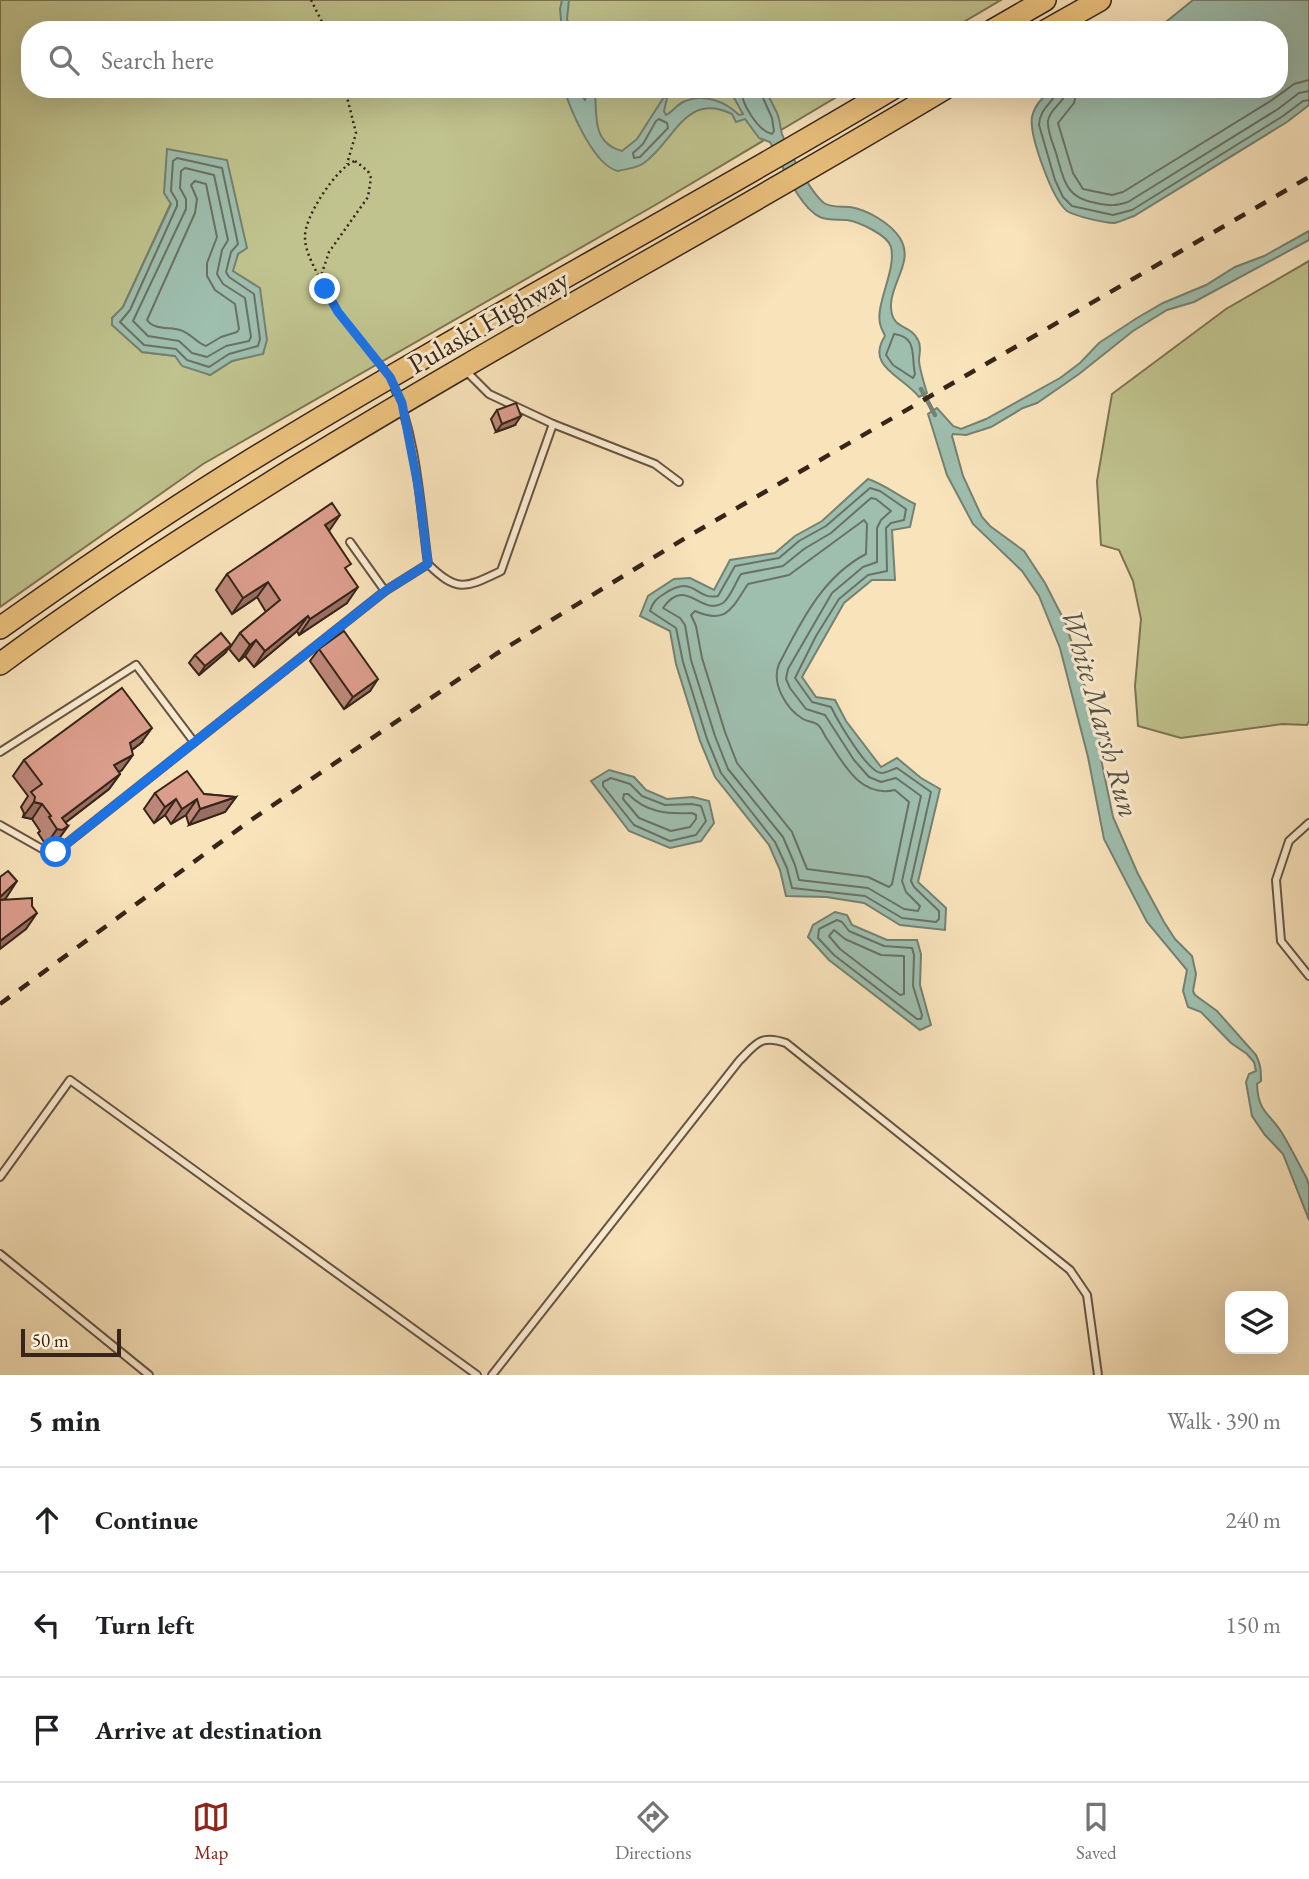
<!DOCTYPE html>
<html lang="en">
<head>
<meta charset="utf-8">
<style>
  :root { --surface:#fff; --page:#f6f6f6; --text:#202124; --muted:#757577; --line:#e0e0e0; --accent:#8f2418 }
  body { margin:0; font-family:"EB Garamond",serif; background:var(--page); color:var(--text) }
  .controls { position:absolute; right:21px; bottom:21px; display:grid; overflow:hidden; border-radius:14px; box-shadow:0 7px 28px #0002 }
  .controls button { width:63px; height:63px; display:grid; place-items:center; padding:0; border:0; border-bottom:2px solid var(--line); background:var(--surface); color:var(--text); font:35px sans-serif }
  .scale { position:absolute; left:21px; bottom:18px; width:100px; box-sizing:border-box; padding-left:7px; border:4px solid #372519; border-top:0; font-size:19px; line-height:24px; white-space:nowrap; color:#372519; -webkit-text-stroke:5px #fbedd3; paint-order:stroke }
  .stop { position:absolute; width:21px; height:21px; margin:-16px; border:5px solid #1a73e8; border-radius:50%; background:#fff }
  .stop.end { background:#1a73e8; border-color:#fff; box-shadow:0 2px 7px #0008 }
  .list { margin:0; padding:0; list-style:none }
  h2 { display:flex; justify-content:space-between; align-items:center; height:91px; margin:0; padding:0 28px; font-size:30px }
  h2 small { font-size:23px; font-weight:400; color:var(--muted) }
  .list li { display:grid; grid-template-columns:46px 1fr auto; gap:21px; align-items:center; box-sizing:border-box; height:105px; padding:0 28px; border-top:2px solid var(--line) }
  .list b { display:block; font-size:26px; white-space:nowrap }
  .list em { font-size:23px; font-style:normal; color:var(--muted) }
  .icon { flex:none; width:38px; height:38px; fill:none; stroke:currentColor; stroke-width:2; stroke-linecap:round; stroke-linejoin:round }
  .map { position:relative; flex:none; width:1309px; height:1375px; overflow:hidden }
  .search { position:absolute; background:var(--surface); box-shadow:0 7px 28px #0002; left:21px; right:21px; top:21px; height:77px; display:flex; align-items:center; gap:18px; box-sizing:border-box; padding:0 24px; border-radius:28px; color:var(--muted); font-size:26px }
  .sheet { height:406px; background:var(--surface) }
  nav { display:flex; justify-content:space-around; align-items:center; box-sizing:border-box; height:98px; border-top:2px solid var(--line); background:var(--surface); font-size:19px; color:var(--muted) }
  nav a { display:grid; justify-items:center; gap:4px }
  nav .on { color:var(--accent) }
  .map>svg:first-child { display:block }
</style>
</head>
<body>
<div class="map">
<svg width="1309" height="1375" viewBox="0 0 1309 1375">
  <rect width="100%" height="100%" fill="#f9e3bb"/>
  <filter id="stains"><feTurbulence type="fractalNoise" baseFrequency=".00286" numOctaves="4"/><feColorMatrix values="0 0 0 0 .2 0 0 0 0 .09 0 0 0 0 .02 0 0 0 .5 -.17"/></filter>
  <radialGradient id="worn" r=".72"><stop offset=".6" stop-color="#630" stop-opacity="0"/><stop offset="1" stop-color="#630" stop-opacity=".3"/></radialGradient>
  <g fill="#c0c38e" stroke="#7c7454" stroke-width="2" fill-rule="evenodd">
    <path d="M0,0h1001l-51,30h-920v59h820l-193,115 -454,260 -203,143zM171,203l67,51 -6,17 31,82 -31,8 -22,14 -35,-19 -33,-4 -29,-34 10,-11z"/>
    <polygon points="1309,261 1309,721 1307,725 1282,724 1181,738 1138,726 1135,686 1141,619 1133,581 1119,550 1101,545 1097,481 1112,394 1226,309"/>
  </g>
  <g fill="#9ebeae" stroke="#758172" stroke-width="2">
    <polygon points="562,0 569,0 567,19 569,24 588,30 568,27 568,30 562,30 560,9"/>
    <path d="M1193,0h116v105l-22,17 -153,94c-6,2 -14,6 -20,7 -10,0 -39,-7 -47,-12 -15,-12 -38,-76 -35,-94 3,-13 12,-22 24,-28h223v-59h-123z"/>
    <path d="M564,89h11l10,11 5,-11h5c2,25 -4,54 27,62l15,-12 27,-42 3,1 -3,13 2,4c6,-3 11,-10 17,-13 20,-10 43,0 56,13l4,-1 -10,-18 2,-6 30,-1c4,8 8,16 12,24 3,7 3,14 5,21 6,16 29,59 42,69 7,5 18,3 26,4 18,3 40,16 50,31 14,23 -8,43 -9,66 -1,27 19,19 27,36 4,7 1,13 1,21 1,10 5,22 8,32l-8,4c-16,-21 -54,-30 -34,-61 -1,-3 -3,-6 -4,-9 -8,-20 16,-56 10,-80 -3,-12 -32,-25 -44,-27 -9,-1 -18,1 -27,-3 -21,-9 -39,-55 -50,-75l-11,-4 -14,-19 -9,3 -4,-8c-47,-23 -57,27 -88,49 -7,5 -18,6 -26,8 -24,-5 -47,-60 -54,-82z"/>
    <polygon points="167,149 227,160 247,248 238,254 233,271 260,288 267,340 263,354 232,361 210,375 182,366 175,356 142,352 112,325 112,318 123,307 171,204 164,193"/>
    <path d="M1309,231v9l-115,62 -27,8 -34,21 -54,43 -42,29 -14,5 -32,19 -25,8 -13,-1 -1,2 11,40 19,41 8,9 34,25 21,32 21,41 34,113 1,22 12,58 25,57 26,48 11,17 17,17 4,18 -3,17 2,4 22,16 39,44c5,11 5,15 5,26l-4,3c1,29 13,29 25,49 9,15 17,31 25,46l2,7v34l-26,-66 -18,-19 -13,-19 -6,-34 3,-8 7,-3 -2,-9 -7,-8 -16,-11 -30,-31 -13,-5 -5,-16 4,-21 -40,-48 -43,-83 -16,-82 -28,-109 -21,-52 -17,-25 -49,-47 -26,-49 -19,-61 9,-6 16,18 8,3 25,-10 74,-41 20,-15 19,-20 38,-25 26,-15 43,-18 29,-18 29,-11z"/>
    <path d="M868,479c18,6 30,17 47,25l-5,23 -18,3 3,50h-23l-28,23 -42,74 14,20 19,3 11,21 35,46 16,-9 24,20 19,11 -22,93 28,26 -1,22 -45,-5 -36,-22 -38,-6 -40,-1 -6,-26 -11,-25 -54,-68 -15,-36 -24,-77 -6,-33 -30,-15 8,-20 26,-17 16,-1 24,12 16,-30 45,-7 20,-17 27,-15z"/>
    <polygon points="609,770 634,777 646,790 667,799 693,797 709,801 714,823 701,841 670,848 629,831 591,781"/>
    <polygon points="835,912 847,915 852,925 887,940 917,940 921,954 920,985 931,1025 920,1030 829,960 808,937 813,925"/>
  </g>
  <g fill="none" stroke-linecap="round" stroke-linejoin="round">
    <g stroke="#6a7264" stroke-width="2">
      <path d="M742,89c-2,13 16,42 30,45l2,-3 -2,-13 -13,-29"/>
      <path d="M1057,89c-2,14 -17,17 -18,36l16,55 8,17 9,9 41,9 19,-5 151,-94 20,-15 6,-1"/>
      <path d="M1066,89c-1,15 -16,18 -18,32 -1,9 5,23 8,32 8,27 9,45 40,50 13,3 20,3 32,-1l150,-93 21,-16 10,-2"/>
      <polyline points="1077,89 1074,103 1058,123 1073,173 1083,189 1112,195 1123,192 1272,100 1294,84 1309,80"/>
      <polygon points="659,119 667,123 668,128 640,157 634,158 633,153 643,144 656,121"/>
      <polygon points="177,158 222,168 238,244 231,252 226,272 229,277 254,294 260,339 258,346 229,354 209,367 187,360 176,349 144,345 120,322 130,310 177,206 177,201 171,191 173,161"/>
      <polygon points="185,168 214,175 228,240 222,250 217,274 223,284 245,298 251,337 249,341 226,346 207,357 192,353 179,341 148,336 133,321 186,209 186,199 180,188 181,171"/>
      <path d="M195,181l11,3 11,53 -10,26v13l8,14 20,14 4,25 -2,3 -16,5 -15,9c-10,-3 -15,-13 -26,-16 -11,-3 -26,0 -33,-10l48,-107 2,-14 -6,-14z"/>
      <path d="M894,334c24,3 17,22 21,40l-2,4 -20,-13 -7,-10z"/>
      <path d="M870,488l10,3 26,18 -2,11 -13,3 -5,5 1,43 -19,4 -29,24 -23,37 -21,42 17,24 19,5c6,12 37,67 51,66 4,0 11,-4 15,-5l34,24 -20,89 3,6 25,24v8l-3,3 -34,-4 -37,-22 -73,-8 -5,-20 -12,-26 -54,-69 -14,-34 -24,-77 -7,-34 -26,-17c3,-9 6,-12 14,-17 31,-21 31,7 54,2l17,-30 44,-8 20,-17 27,-15z"/>
      <path d="M871,498l5,1 15,12 -10,9 -4,8v34l-14,5 -31,26 -44,76 -2,10 4,9 16,21 19,6 29,45 15,17 12,5 15,-4 25,18 -19,85 4,11 14,14 -2,5 -14,-2 -36,-21 -69,-8 -4,-15 -12,-28 -55,-68 -13,-33 -24,-76 -6,-35 -5,-7 -17,-10c23,-33 38,9 60,-5 8,-6 12,-20 18,-29l42,-8 21,-17 27,-16z"/>
      <path d="M864,520l3,4 -1,30c-44,23 -65,68 -87,110 -8,19 7,45 24,55 5,3 12,3 15,6 4,3 6,10 9,14 17,25 33,59 68,51l14,12 -17,82 -3,3 -21,-10 -61,-8 -15,-37 -55,-69 -12,-31 -23,-74 -6,-32 -5,-11 4,-4c32,14 37,-3 53,-27l41,-9z"/>
      <polygon points="611,778 630,784 642,796 665,805 692,804 701,806 706,821 696,835 670,841 634,825 603,786 603,782"/>
      <path d="M624,794h4c19,19 39,20 64,19l4,2v4l-6,8 -19,4 -32,-13 -16,-19z"/>
      <polygon points="837,920 842,922 849,931 884,946 912,948 914,955 913,986 922,1015 921,1019 917,1019 834,955 818,938 819,929"/>
      <polygon points="834,930 845,939 881,955 904,956 904,994 900,995 840,949 829,936"/>
    </g>
    <polyline stroke="#758172" stroke-width="4.5" points="921,389 935,415"/>
    <g stroke="#685442" stroke-width="10">
      <g id="lane">
        <polyline points="466,371 489,394 553,424 655,464 679,482"/>
        <path d="M392,382c25,54 28,123 36,182 30,30 39,23 73,7l52,-147"/>
        <polyline points="350,542 385,591"/>
        <polyline points="0,752 136,665 194,742"/>
        <polyline points="1309,823 1289,841 1276,880 1281,941 1309,976"/>
        <polyline points="0,825 44,850 56,852 385,591 428,564"/>
        <polyline points="0,1177 70,1080 477,1375"/>
        <polyline points="0,1254 149,1375"/>
        <path d="M492,1375l247,-314c17,-17 21,-27 47,-18l284,227 17,25 11,80"/>
      </g>
    </g>
    <g stroke="#372519" stroke-width="24">
      <g id="highway">
        <polyline points="993,30 1045,0"/>
        <polyline points="1047,30 1100,0"/>
        <path d="M0,628c80,-57 162,-113 246,-165 212,-130 432,-246 646,-374"/>
        <path d="M0,664c94,-70 192,-132 291,-194 215,-132 437,-251 653,-381"/>
      </g>
    </g>
    <g stroke="#372519" stroke-width="2.5" stroke-dasharray="2 3.5" stroke-linecap="butt">
      <polyline points="311,0 326,30"/>
      <polyline points="345,89 356,133 347,164"/>
      <path d="M355,161l13,10 3,7 -3,19 -39,55 -9,27c-6,-13 -15,-27 -15,-42 -1,-20 32,-70 50,-76z"/>
      <polyline points="320,279 338,312 380,365"/>
    </g>
    <use href="#lane" stroke="#fbedd3" stroke-width="6"/>
    <use href="#highway" stroke="#ecc27e" stroke-width="21"/>
    <polyline stroke="#372519" stroke-width="4.5" stroke-dasharray="12 12" stroke-linecap="butt" points="0,1004 251,820 496,654 687,537 1309,177"/>
  </g>
  <g fill="#bc8778" stroke="#372519" stroke-width="2">
    <polygon points="497,410 515,425 496,432 491,419"/>
    <polygon points="329,531 346,571 347,603 299,635 297,631 254,667 245,656 239,661 229,649 240,633 266,612 257,597 232,614 216,590 227,574"/>
    <polygon points="319,649 370,691 344,709 310,661"/>
    <polygon points="225,653 199,675 189,663 195,655"/>
    <polygon points="141,743 132,750 122,770 119,772 120,774 109,789 65,823 68,826 57,841 51,845 46,845 38,833 40,831 32,819 23,817 24,813 21,807 28,796 13,776 24,760"/>
    <polygon points="155,793 204,794 236,797 225,812 189,825 186,815 171,824 165,815 154,823 144,809"/>
  </g>
  <g fill="#996e62" stroke="#372519" stroke-width="2">
    <polygon points="521,416 515,425 496,432 502,424"/>
    <polygon points="340,515 329,531 325,525"/>
    <polygon points="268,582 257,597 232,614 243,598"/>
    <polygon points="358,587 347,603 299,635 310,619"/>
    <polygon points="308,616 297,631 254,667 265,651"/>
    <polygon points="256,640 245,656 239,661 250,645"/>
    <polygon points="231,645 225,653 199,675 205,666"/>
    <polygon points="378,679 370,691 344,709 353,697"/>
    <polygon points="152,728 141,743 120,759 130,743"/>
    <polygon points="133,755 122,770 103,781 114,765"/>
    <polygon points="120,774 109,789 57,829 68,826 57,841 51,845 46,845 57,829 62,818"/>
    <polygon points="236,797 225,812 189,825 200,809"/>
    <polygon points="176,799 165,815 154,823 165,807"/>
    <polygon points="197,799 186,815 171,824 182,809"/>
    <polygon points="34,802 42,804 32,819 23,817"/>
    <polygon points="17,881 6,898 0,903 0,897"/>
    <polygon points="37,913 26,929 0,949 0,941"/>
  </g>
  <g fill="#db9d8c" stroke="#372519" stroke-width="2">
    <polygon points="516,403 521,416 502,424 497,410"/>
    <polygon points="332,503 340,515 325,525 351,564 345,568 358,587 310,619 308,616 265,651 256,640 250,645 240,633 280,600 268,582 243,598 227,574"/>
    <polygon points="344,631 378,679 353,697 319,649"/>
    <polygon points="221,633 231,645 205,666 195,655"/>
    <polygon points="122,688 152,728 130,743 133,755 114,765 120,774 62,818 68,826 62,830 57,829 49,817 51,816 42,804 34,802 35,797 31,792 42,784 24,760"/>
    <polygon points="187,771 204,794 236,797 200,809 197,799 182,809 176,799 165,807 155,793"/>
    <polygon points="8,871 17,881 0,897 0,877"/>
    <polygon points="32,898 32,906 37,913 0,941 0,900"/>
  </g>
  <g fill="none" stroke-linecap="round" stroke-linejoin="round">
    <polyline stroke="#1a73e8" stroke-width="9" points="56,852 385,591 428,564 418,486 402,403 390,377 338,312 325,289"/>
  </g>
  <g text-anchor="middle" dominant-baseline="central" stroke-width="6" stroke-linejoin="round" paint-order="stroke">
    <g font-size="28" fill="#372519" stroke="#fbedd3">
      <text transform="translate(488 321) rotate(-30)">Pulaski Highway</text>
    </g>
    <g font-size="30" font-style="italic" fill="#565346" stroke="#fbedd3">
      <text transform="translate(1101 713) rotate(74)">White Marsh Run</text>
    </g>
  </g>
  <rect width="100%" height="100%" filter="url(#stains)"/>
  <rect width="100%" height="100%" fill="url(#worn)"/>
</svg>
<div class="controls">
<button><svg class="icon" aria-label="layers" viewBox="0 0 24 24"><path d="M12 4l9 5-9 5-9-5zM3 14l9 5 9-5"/></svg></button>
</div>
<div class="scale">50 m</div>
<div class="stop" style="left:56px;top:852px"></div>
<div class="stop end" style="left:325px;top:289px"></div>
<div class="search"><svg class="icon" aria-label="search" viewBox="0 0 24 24"><circle cx="10" cy="10" r="6"/><path d="M15 15l6 6"/></svg>Search here</div>
</div>
<section class="sheet">
<h2>5 min<small>Walk · 390 m</small></h2>
<ul class="list">
<li><svg class="icon" aria-label="ahead" viewBox="0 0 24 24"><path d="M12 20V5M6 11l6-6 6 6"/></svg><div><b>Continue</b></div><em>240 m</em></li>
<li><svg class="icon" aria-label="left" viewBox="0 0 24 24"><path d="M17 20v-9H6M10 6l-5 5 5 5"/></svg><div><b>Turn left</b></div><em>150 m</em></li>
<li><svg class="icon" aria-label="arrive" viewBox="0 0 24 24"><path d="M6 21V4h12l-3 4 3 4H6"/></svg><div><b>Arrive at destination</b></div></li>
</ul>
</section>
<nav>
<a class="on"><svg class="icon" aria-label="map" viewBox="0 0 24 24"><path d="M3 6l6-2 6 2 6-2v14l-6 2-6-2-6 2zM9 4v14M15 6v14"/></svg>Map</a>
<a><svg class="icon" aria-label="directions" viewBox="0 0 24 24"><path d="M12 3l9 9-9 9-9-9zM9 14v-3h6M13 9l2 2-2 2"/></svg>Directions</a>
<a><svg class="icon" aria-label="saved" viewBox="0 0 24 24"><path d="M7 4h10v16l-5-4-5 4z"/></svg>Saved</a>
</nav>
</body>
</html>
